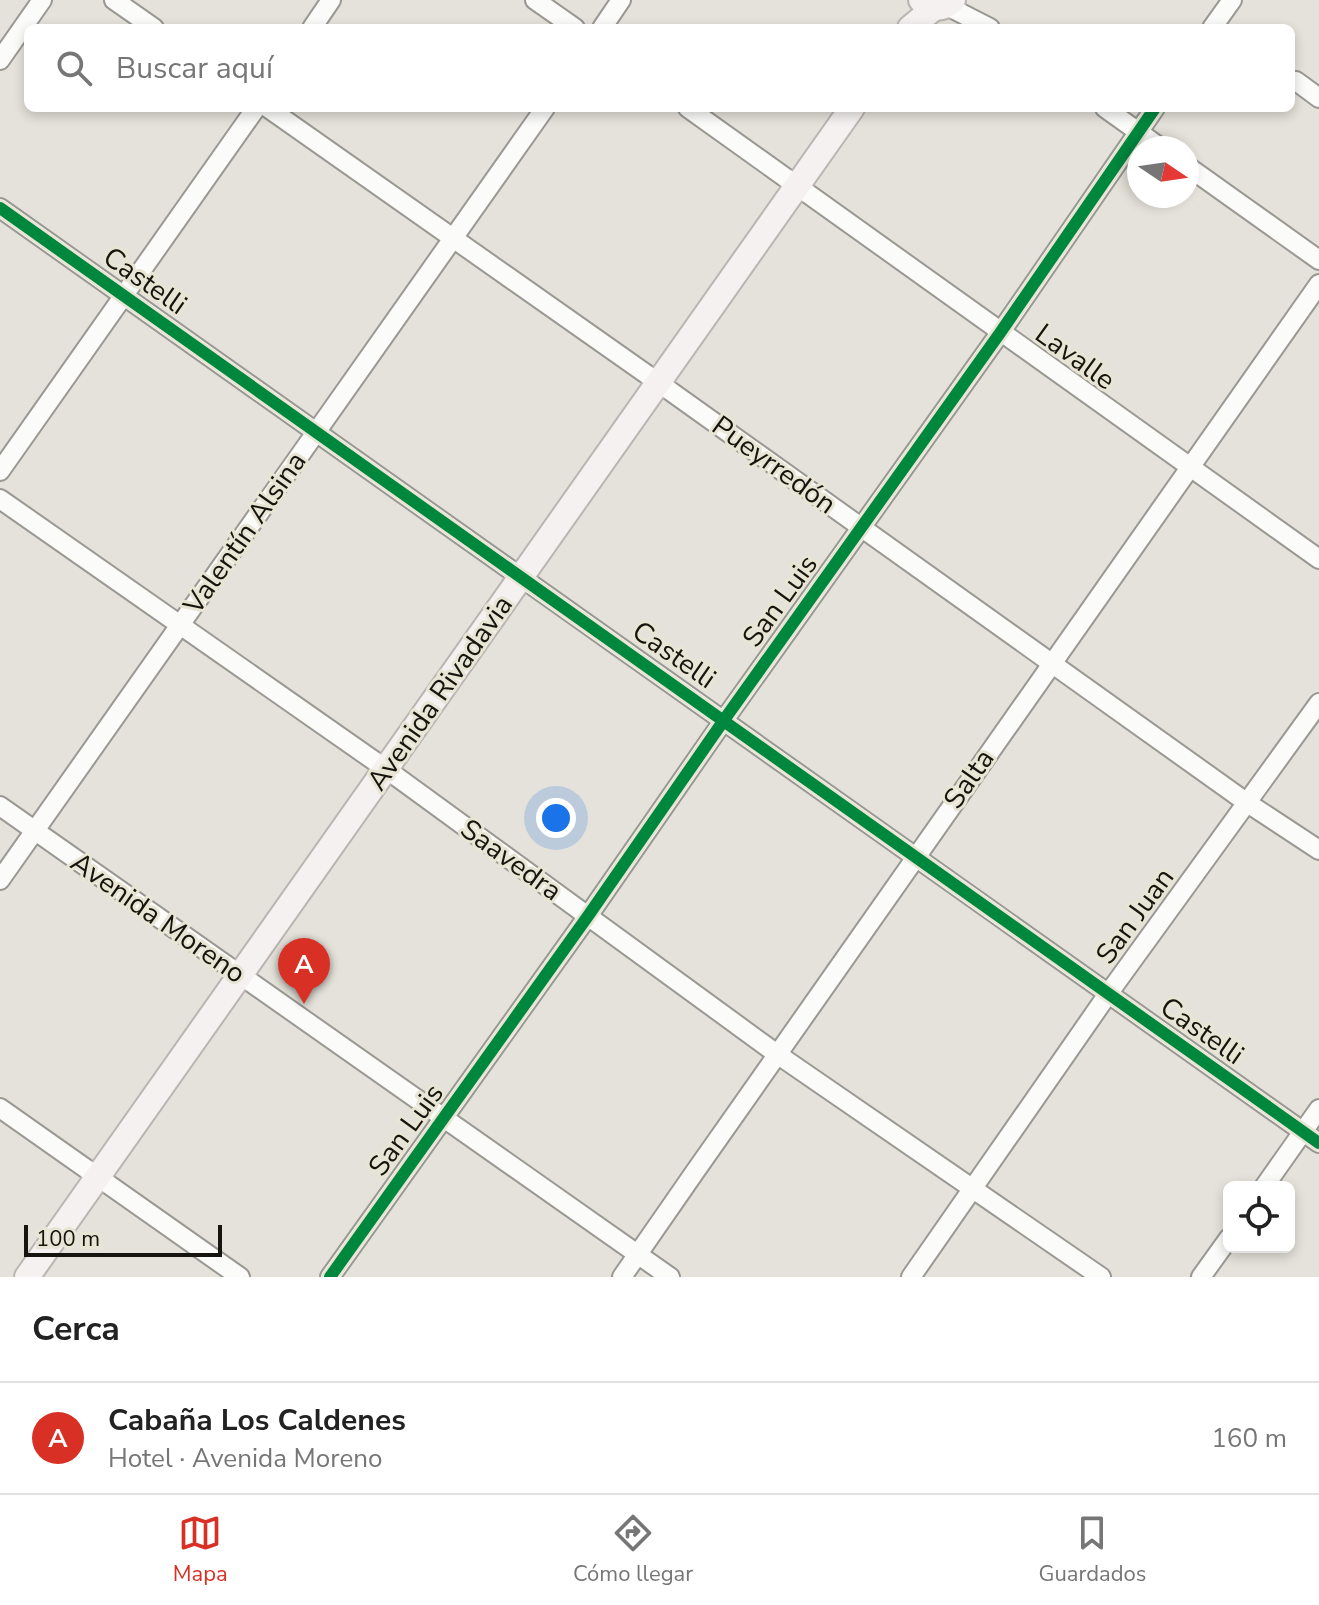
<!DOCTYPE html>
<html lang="es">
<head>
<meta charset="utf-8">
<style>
  :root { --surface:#fff; --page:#f2f2f2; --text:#222; --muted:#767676; --line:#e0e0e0; --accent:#d93025 }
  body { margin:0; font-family:"Nunito Sans",sans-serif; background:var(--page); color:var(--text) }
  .controls { position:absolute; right:24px; bottom:24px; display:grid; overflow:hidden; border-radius:12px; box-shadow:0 4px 12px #0003 }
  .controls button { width:72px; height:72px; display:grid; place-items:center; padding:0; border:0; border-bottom:2px solid var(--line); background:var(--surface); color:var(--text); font:40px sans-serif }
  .compass { position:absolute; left:1127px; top:136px; width:72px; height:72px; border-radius:50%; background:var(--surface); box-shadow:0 4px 12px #0003; rotate:103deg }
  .scale { position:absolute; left:24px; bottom:20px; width:198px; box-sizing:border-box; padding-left:8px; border:4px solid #16140f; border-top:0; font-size:22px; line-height:28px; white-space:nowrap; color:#16140f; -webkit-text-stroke:6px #e9e5d5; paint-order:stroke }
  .you { position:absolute; left:556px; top:818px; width:28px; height:28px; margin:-20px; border:6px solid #fff; border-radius:50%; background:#1a73e8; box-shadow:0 0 0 12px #1a73e833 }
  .badge { display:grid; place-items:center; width:52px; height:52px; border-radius:50%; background:var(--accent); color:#fff; font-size:26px; font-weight:700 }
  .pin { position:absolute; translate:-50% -66px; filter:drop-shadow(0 2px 4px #0008) }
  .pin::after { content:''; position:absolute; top:42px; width:28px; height:24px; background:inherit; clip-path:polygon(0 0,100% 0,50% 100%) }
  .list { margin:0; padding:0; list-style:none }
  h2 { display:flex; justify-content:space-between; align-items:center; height:104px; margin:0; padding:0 32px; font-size:34px }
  h2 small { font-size:26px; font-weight:400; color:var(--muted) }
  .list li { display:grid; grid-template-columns:52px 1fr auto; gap:24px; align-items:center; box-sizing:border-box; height:112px; padding:0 32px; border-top:2px solid var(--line) }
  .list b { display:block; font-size:30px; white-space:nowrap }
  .list p { margin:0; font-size:26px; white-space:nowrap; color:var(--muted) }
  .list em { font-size:26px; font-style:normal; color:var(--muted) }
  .icon { flex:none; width:44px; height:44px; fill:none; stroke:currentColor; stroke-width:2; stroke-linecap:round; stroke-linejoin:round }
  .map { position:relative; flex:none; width:1319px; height:1277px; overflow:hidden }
  .search { position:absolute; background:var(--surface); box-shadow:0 4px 12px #0003; left:24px; right:24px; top:24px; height:88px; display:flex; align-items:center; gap:20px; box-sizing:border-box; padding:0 28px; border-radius:12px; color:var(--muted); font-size:30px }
  .sheet { height:216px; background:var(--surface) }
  nav { display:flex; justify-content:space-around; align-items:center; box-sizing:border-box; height:112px; border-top:2px solid var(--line); background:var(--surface); font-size:22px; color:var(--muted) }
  nav a { display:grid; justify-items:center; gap:4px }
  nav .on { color:var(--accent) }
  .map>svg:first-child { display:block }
</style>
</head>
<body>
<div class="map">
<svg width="1319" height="1277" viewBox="0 0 1319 1277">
  <rect width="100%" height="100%" fill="#e4e2da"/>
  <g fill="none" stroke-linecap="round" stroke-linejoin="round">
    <g stroke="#9a9892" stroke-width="22">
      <g id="minor">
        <polyline points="114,0 154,28"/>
        <polyline points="535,0 575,28"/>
        <polyline points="947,6 990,28"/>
        <polyline points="312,28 331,0"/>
        <polyline points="602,28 621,0"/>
        <polyline points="1212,28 1232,0"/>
        <polyline points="0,60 42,0"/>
        <polyline points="1296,81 1319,98"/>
        <polyline points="268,108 659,383 1246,802 1319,850"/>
        <polyline points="688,108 1319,559"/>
        <polyline points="1105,108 1161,148"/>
        <polyline points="1187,166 1319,260"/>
        <polyline points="0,208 1319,1143"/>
        <polyline points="0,471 256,108"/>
        <polyline points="0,499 386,769 777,1054 1101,1277"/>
        <polyline points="0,806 670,1277"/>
        <polyline points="0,880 545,108"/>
        <polyline points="0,1108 240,1277"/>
        <polyline points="1264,1187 1319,1109"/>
        <polyline points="330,1277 588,916 724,720 1000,333 1155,108"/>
        <path d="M622,1277c230,-333 466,-662 697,-993"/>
        <polyline points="911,1277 1108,994 1319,703"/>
        <polyline points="1201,1277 1229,1238"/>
      </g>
    </g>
    <g stroke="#bcb4b1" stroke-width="28">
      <g id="major">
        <path d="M921,0c10,11 22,10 32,0"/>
        <polyline points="910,28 934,8"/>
        <polyline points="27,1277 852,108"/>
      </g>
    </g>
    <use href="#minor" stroke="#fbfbf9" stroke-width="18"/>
    <use href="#major" stroke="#f5f1f1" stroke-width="24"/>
    <g stroke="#e9e5d5" stroke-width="17">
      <g id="cycleway">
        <polyline points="0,208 1319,1143"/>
        <polyline points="330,1277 588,916 724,720 1000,333 1155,108"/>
      </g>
    </g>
    <use href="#cycleway" stroke="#00873e" stroke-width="12"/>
  </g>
  <g text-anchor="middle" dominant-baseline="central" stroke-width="6" stroke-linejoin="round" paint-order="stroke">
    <g font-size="28" fill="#16140f" stroke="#e9e5d5">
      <text transform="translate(145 281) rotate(35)">Castelli</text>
      <text transform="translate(1075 357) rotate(36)">Lavalle</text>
      <text transform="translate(774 465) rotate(36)">Pueyrredón</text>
      <text transform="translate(245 533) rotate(-55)">Valentín Alsina</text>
      <text transform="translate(780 601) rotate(-54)">San Luis</text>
      <text transform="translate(674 655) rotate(35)">Castelli</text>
      <text transform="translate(440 693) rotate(-55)">Avenida Rivadavia</text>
      <text transform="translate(969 779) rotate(-55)">Salta</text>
      <text transform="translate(511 860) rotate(36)">Saavedra</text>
      <text transform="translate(1135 916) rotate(-54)">San Juan</text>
      <text transform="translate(158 918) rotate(35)">Avenida Moreno</text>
      <text transform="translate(1202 1031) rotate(35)">Castelli</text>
      <text transform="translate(406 1130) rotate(-54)">San Luis</text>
    </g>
  </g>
</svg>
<div class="controls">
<button><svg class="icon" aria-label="locate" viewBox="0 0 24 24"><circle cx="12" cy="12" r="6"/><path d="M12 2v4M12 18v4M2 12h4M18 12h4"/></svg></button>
</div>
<svg class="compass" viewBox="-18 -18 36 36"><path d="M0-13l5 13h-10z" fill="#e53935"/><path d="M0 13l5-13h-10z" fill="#767676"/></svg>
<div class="scale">100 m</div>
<div class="you"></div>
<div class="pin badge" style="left:304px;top:1004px">A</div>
<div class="search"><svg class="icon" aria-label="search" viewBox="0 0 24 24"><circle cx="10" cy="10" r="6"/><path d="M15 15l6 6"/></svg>Buscar aquí</div>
</div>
<section class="sheet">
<h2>Cerca<small></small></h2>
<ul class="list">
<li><span class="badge">A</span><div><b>Cabaña Los Caldenes</b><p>Hotel · Avenida Moreno</p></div><em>160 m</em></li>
</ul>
</section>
<nav>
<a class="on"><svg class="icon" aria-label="map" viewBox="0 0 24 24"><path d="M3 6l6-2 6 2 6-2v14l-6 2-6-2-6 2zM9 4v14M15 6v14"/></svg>Mapa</a>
<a><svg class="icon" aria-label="directions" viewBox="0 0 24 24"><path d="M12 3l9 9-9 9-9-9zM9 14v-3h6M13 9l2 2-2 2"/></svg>Cómo llegar</a>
<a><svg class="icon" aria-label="saved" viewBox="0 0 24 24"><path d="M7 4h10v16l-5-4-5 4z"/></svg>Guardados</a>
</nav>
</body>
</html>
